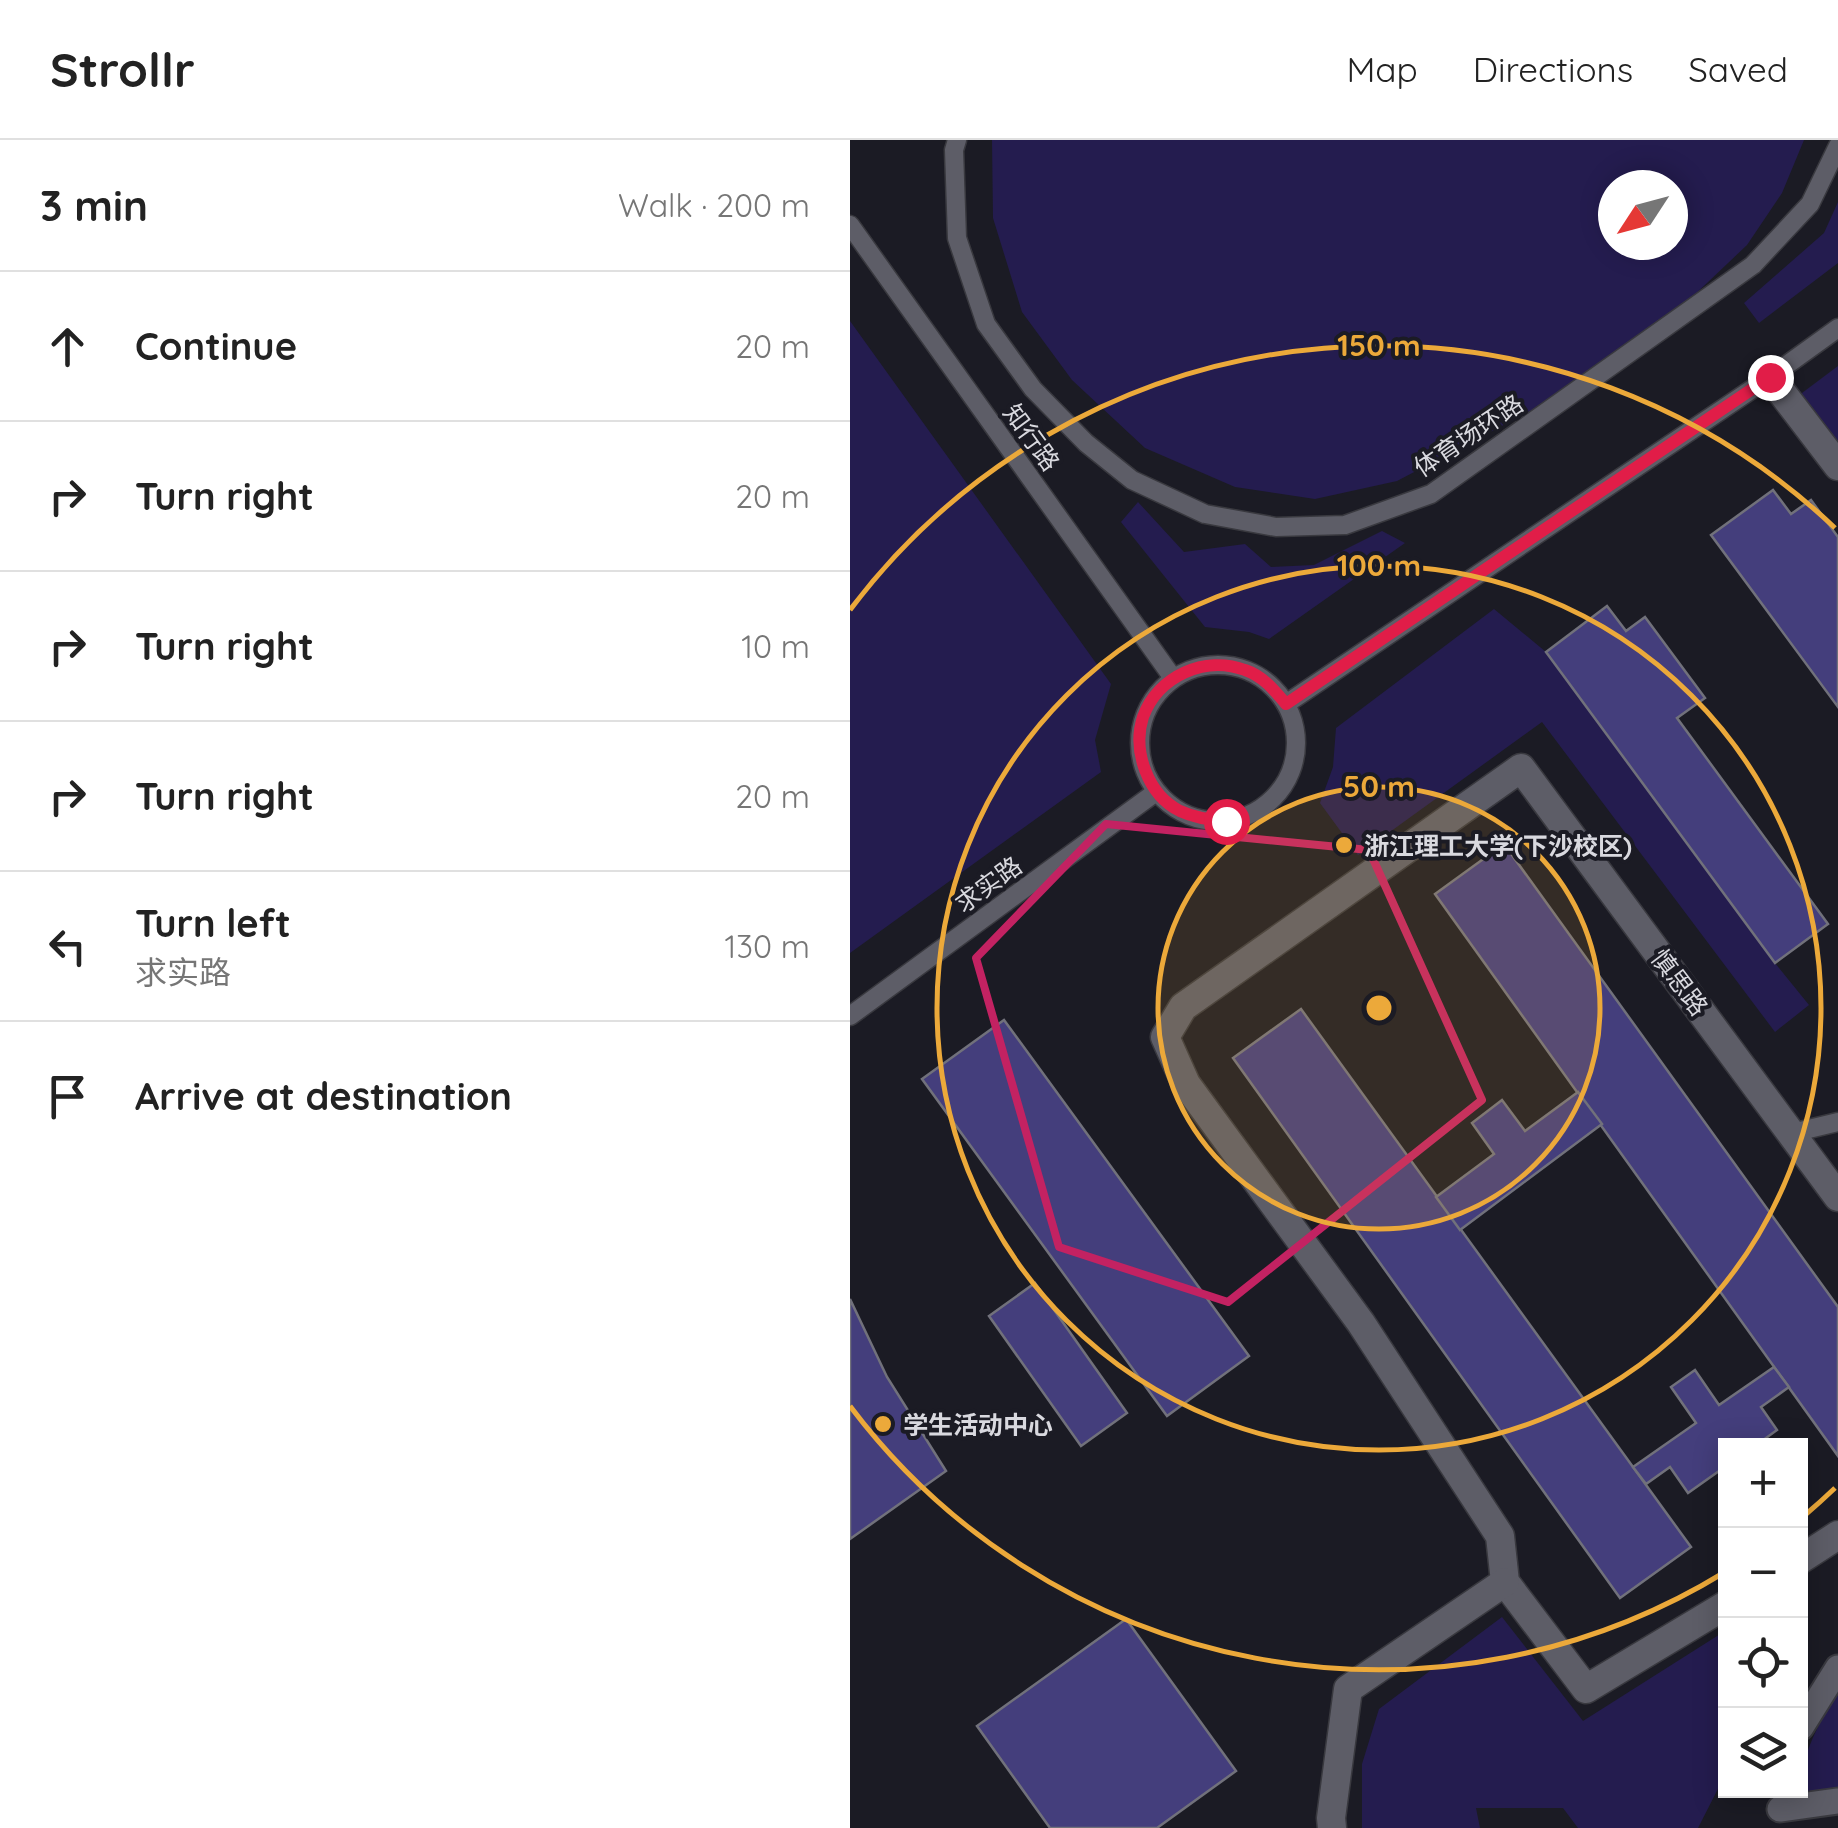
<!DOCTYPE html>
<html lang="en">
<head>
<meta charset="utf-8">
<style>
  :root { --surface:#fff; --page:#f2f2f2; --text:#222; --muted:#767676; --line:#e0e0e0 }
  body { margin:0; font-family:Quicksand,"Noto Sans SC",sans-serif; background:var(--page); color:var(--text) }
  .controls { position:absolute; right:30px; bottom:30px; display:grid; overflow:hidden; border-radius:0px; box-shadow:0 5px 25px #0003 }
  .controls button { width:90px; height:90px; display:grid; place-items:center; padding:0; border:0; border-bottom:2px solid var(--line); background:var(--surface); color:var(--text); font:50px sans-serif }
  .compass { position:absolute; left:748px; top:30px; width:90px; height:90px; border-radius:50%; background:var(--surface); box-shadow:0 5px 25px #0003; rotate:234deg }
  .stop { position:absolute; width:30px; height:30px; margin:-22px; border:8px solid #e11d48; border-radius:50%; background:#fff }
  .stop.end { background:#e11d48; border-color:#fff; box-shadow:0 2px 10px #0008 }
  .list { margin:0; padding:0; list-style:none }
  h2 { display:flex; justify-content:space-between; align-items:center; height:130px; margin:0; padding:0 40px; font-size:42px }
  h2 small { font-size:32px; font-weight:400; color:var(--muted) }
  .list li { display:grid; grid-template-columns:65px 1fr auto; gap:30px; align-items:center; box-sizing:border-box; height:150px; padding:0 40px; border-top:2px solid var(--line) }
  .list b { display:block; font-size:38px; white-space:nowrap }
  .list p { margin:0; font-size:32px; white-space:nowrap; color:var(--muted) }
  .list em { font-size:32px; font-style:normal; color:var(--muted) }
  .icon { flex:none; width:55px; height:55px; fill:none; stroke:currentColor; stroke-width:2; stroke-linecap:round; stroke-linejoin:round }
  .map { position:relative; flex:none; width:988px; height:1688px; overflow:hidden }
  header { display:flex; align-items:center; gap:60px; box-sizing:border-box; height:140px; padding:0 50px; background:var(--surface); border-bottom:2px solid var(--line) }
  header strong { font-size:48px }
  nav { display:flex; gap:55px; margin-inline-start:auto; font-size:35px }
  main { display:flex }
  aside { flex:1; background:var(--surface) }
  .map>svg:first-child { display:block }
</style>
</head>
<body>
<header>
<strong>Strollr</strong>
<nav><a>Map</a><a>Directions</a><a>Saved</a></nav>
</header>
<main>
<aside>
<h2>3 min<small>Walk · 200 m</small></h2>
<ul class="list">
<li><svg class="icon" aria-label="ahead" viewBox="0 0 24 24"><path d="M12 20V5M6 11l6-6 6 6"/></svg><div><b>Continue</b></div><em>20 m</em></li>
<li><svg class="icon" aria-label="right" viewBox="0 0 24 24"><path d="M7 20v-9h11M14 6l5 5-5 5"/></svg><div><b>Turn right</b></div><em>20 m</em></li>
<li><svg class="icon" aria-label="right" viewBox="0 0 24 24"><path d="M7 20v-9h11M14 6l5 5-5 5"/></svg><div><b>Turn right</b></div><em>10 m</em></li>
<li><svg class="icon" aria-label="right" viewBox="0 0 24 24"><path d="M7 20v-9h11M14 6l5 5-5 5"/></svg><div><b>Turn right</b></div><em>20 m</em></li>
<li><svg class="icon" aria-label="left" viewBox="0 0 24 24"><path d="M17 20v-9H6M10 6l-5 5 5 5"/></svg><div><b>Turn left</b><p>求实路</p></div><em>130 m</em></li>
<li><svg class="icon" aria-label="arrive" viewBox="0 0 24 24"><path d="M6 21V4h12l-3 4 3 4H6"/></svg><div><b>Arrive at destination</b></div></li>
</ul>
</aside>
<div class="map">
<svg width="988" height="1688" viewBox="0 0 988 1688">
  <rect width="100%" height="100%" fill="#1b1b24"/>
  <g fill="#241c4f" fill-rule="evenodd">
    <path d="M142,0h812l-22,53 -35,52 -60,57 -134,97 -156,82 -82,18 -80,-12 -90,-39 -73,-68 -50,-68 -29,-94zM763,45h60v60h-60z"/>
    <polygon points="988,62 988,123 909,183 894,163 974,93"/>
    <polygon points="0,181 261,544 245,600 251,632 0,813"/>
    <polygon points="988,226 988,326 940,262"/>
    <polygon points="288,362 334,412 395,404 421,427 464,425 532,391 555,403 419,499 399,492 355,487 271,382"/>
    <polygon points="644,469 696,512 925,823 959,865 925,892 692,582 508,715 470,663 483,627 486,588"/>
    <polygon points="652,1477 733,1581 875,1491 875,1635 848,1688 728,1688 713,1668 626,1668 630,1688 512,1688 512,1624 529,1569"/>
    <path d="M988,1551v105l-41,-3 1,-2 3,-1c0,-38 19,-67 37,-99z"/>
  </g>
  <g fill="#443e7c" stroke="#71717b" stroke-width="2.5">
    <polygon points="923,350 941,374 961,360 988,397 988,567 861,395"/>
    <polygon points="757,466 776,491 795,477 855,558 827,578 978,784 925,823 696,512"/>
    <polygon points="654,704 988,1167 988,1316 585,754"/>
    <polygon points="451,869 841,1407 770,1458 383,918"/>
    <polygon points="154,880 399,1216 317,1276 72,939"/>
    <polygon points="728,952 752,984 610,1090 586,1057 644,1014 622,983 652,960 675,991"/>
    <polygon points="185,1143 277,1273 231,1306 139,1176"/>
    <polygon points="0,1159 37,1237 96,1331 0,1399"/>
    <polygon points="924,1227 939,1247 911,1267 927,1290 905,1306 876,1306 876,1326 838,1353 820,1327 796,1344 783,1327 846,1283 821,1247 845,1230 869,1265"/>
    <polygon points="276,1479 386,1631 307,1688 200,1688 127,1586"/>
  </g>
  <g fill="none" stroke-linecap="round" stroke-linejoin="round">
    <g stroke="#39393f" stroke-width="21">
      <g id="service">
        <polyline points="107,0 104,10 107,98 136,184 183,249 236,303 282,340 355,374 426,387 495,385 581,354 903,125 960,64 988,6"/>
        <polyline points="0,85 323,538"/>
        <circle cx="368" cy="603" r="78"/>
        <polyline points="436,564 920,237 988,188"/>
        <polyline points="0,876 306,652"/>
        <polyline points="942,993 988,982"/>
      </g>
    </g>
    <g stroke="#39393f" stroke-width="29">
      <g id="pedestrian">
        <polyline points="951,1587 988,1528"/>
        <polyline points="930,1669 988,1661"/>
      </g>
    </g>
    <g stroke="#39393f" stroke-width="31">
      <g id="minor">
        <polyline points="920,237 988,326"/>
        <polyline points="951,1419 988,1395"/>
        <polyline points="876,1465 736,1549 655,1442 650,1396 511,1183 336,944 315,897 333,867 671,628 988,1057"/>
        <polyline points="482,1688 481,1678 498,1549 655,1442"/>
      </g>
    </g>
    <use href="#service" stroke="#5d5d67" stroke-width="18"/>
    <use href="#pedestrian" stroke="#5d5d67" stroke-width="25"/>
    <use href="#minor" stroke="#5d5d67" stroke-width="28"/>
  </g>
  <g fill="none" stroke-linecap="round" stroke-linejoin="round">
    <path stroke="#e11d48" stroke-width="12" d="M376,681c-17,-1 -31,-3 -46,-10 -32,-16 -48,-60 -37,-94 15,-41 62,-62 102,-47 18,6 29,20 41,34l484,-327"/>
  </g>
  <path fill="none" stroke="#c32262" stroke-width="8" stroke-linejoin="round" d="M256,684l263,26 113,250 -254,202 -169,-55 -83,-289z"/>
  <circle cx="529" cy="868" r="221" fill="#eca93a" fill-opacity=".12"/>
  <g fill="none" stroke="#eca93a" stroke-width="5">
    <circle cx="529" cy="868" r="221"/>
    <circle cx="529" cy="868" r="442"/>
    <path d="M985 1348A662 662 0 0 1 955 1375M875 1432A662 662 0 0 1 0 1266M0 470A662 662 0 0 1 985 388"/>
  </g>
  <g fill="#eca93a" stroke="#1b1b24" stroke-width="4">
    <circle cx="494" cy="705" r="10"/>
    <circle cx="33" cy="1284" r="10"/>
  </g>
  <g text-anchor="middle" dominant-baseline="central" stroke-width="8" stroke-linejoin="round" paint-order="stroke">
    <g font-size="25" fill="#d9d9df" stroke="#1b1b24">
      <text transform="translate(618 295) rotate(-34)">体育场环路</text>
      <text transform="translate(182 297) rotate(54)">知行路</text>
      <text transform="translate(138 744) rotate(-36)">求实路</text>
      <text transform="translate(830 842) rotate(53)">慎思路</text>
    </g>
    <g font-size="25" font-weight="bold" fill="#d9d9df" stroke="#1b1b24" text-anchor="start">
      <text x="514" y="705">浙江理工大学(下沙校区)</text>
      <text x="53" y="1284">学生活动中心</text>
    </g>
  </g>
  <circle cx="529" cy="868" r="15" fill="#eca93a" stroke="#1b1b24" stroke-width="5"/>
  <g font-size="30" text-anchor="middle" font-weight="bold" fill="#eca93a" stroke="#1b1b24" stroke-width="8" stroke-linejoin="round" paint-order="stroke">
    <text x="529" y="216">150 m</text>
    <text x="529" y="436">100 m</text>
    <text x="529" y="657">50 m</text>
  </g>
</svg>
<div class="controls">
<button>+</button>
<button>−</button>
<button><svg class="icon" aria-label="locate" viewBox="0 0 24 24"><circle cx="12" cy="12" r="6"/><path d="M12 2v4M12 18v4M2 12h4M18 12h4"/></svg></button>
<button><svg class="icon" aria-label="layers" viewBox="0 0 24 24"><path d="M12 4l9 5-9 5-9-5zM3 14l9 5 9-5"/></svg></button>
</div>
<svg class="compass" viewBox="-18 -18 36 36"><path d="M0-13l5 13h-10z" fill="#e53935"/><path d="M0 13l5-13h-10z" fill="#767676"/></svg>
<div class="stop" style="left:376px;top:681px"></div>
<div class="stop end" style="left:920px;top:237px"></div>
</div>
</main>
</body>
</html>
